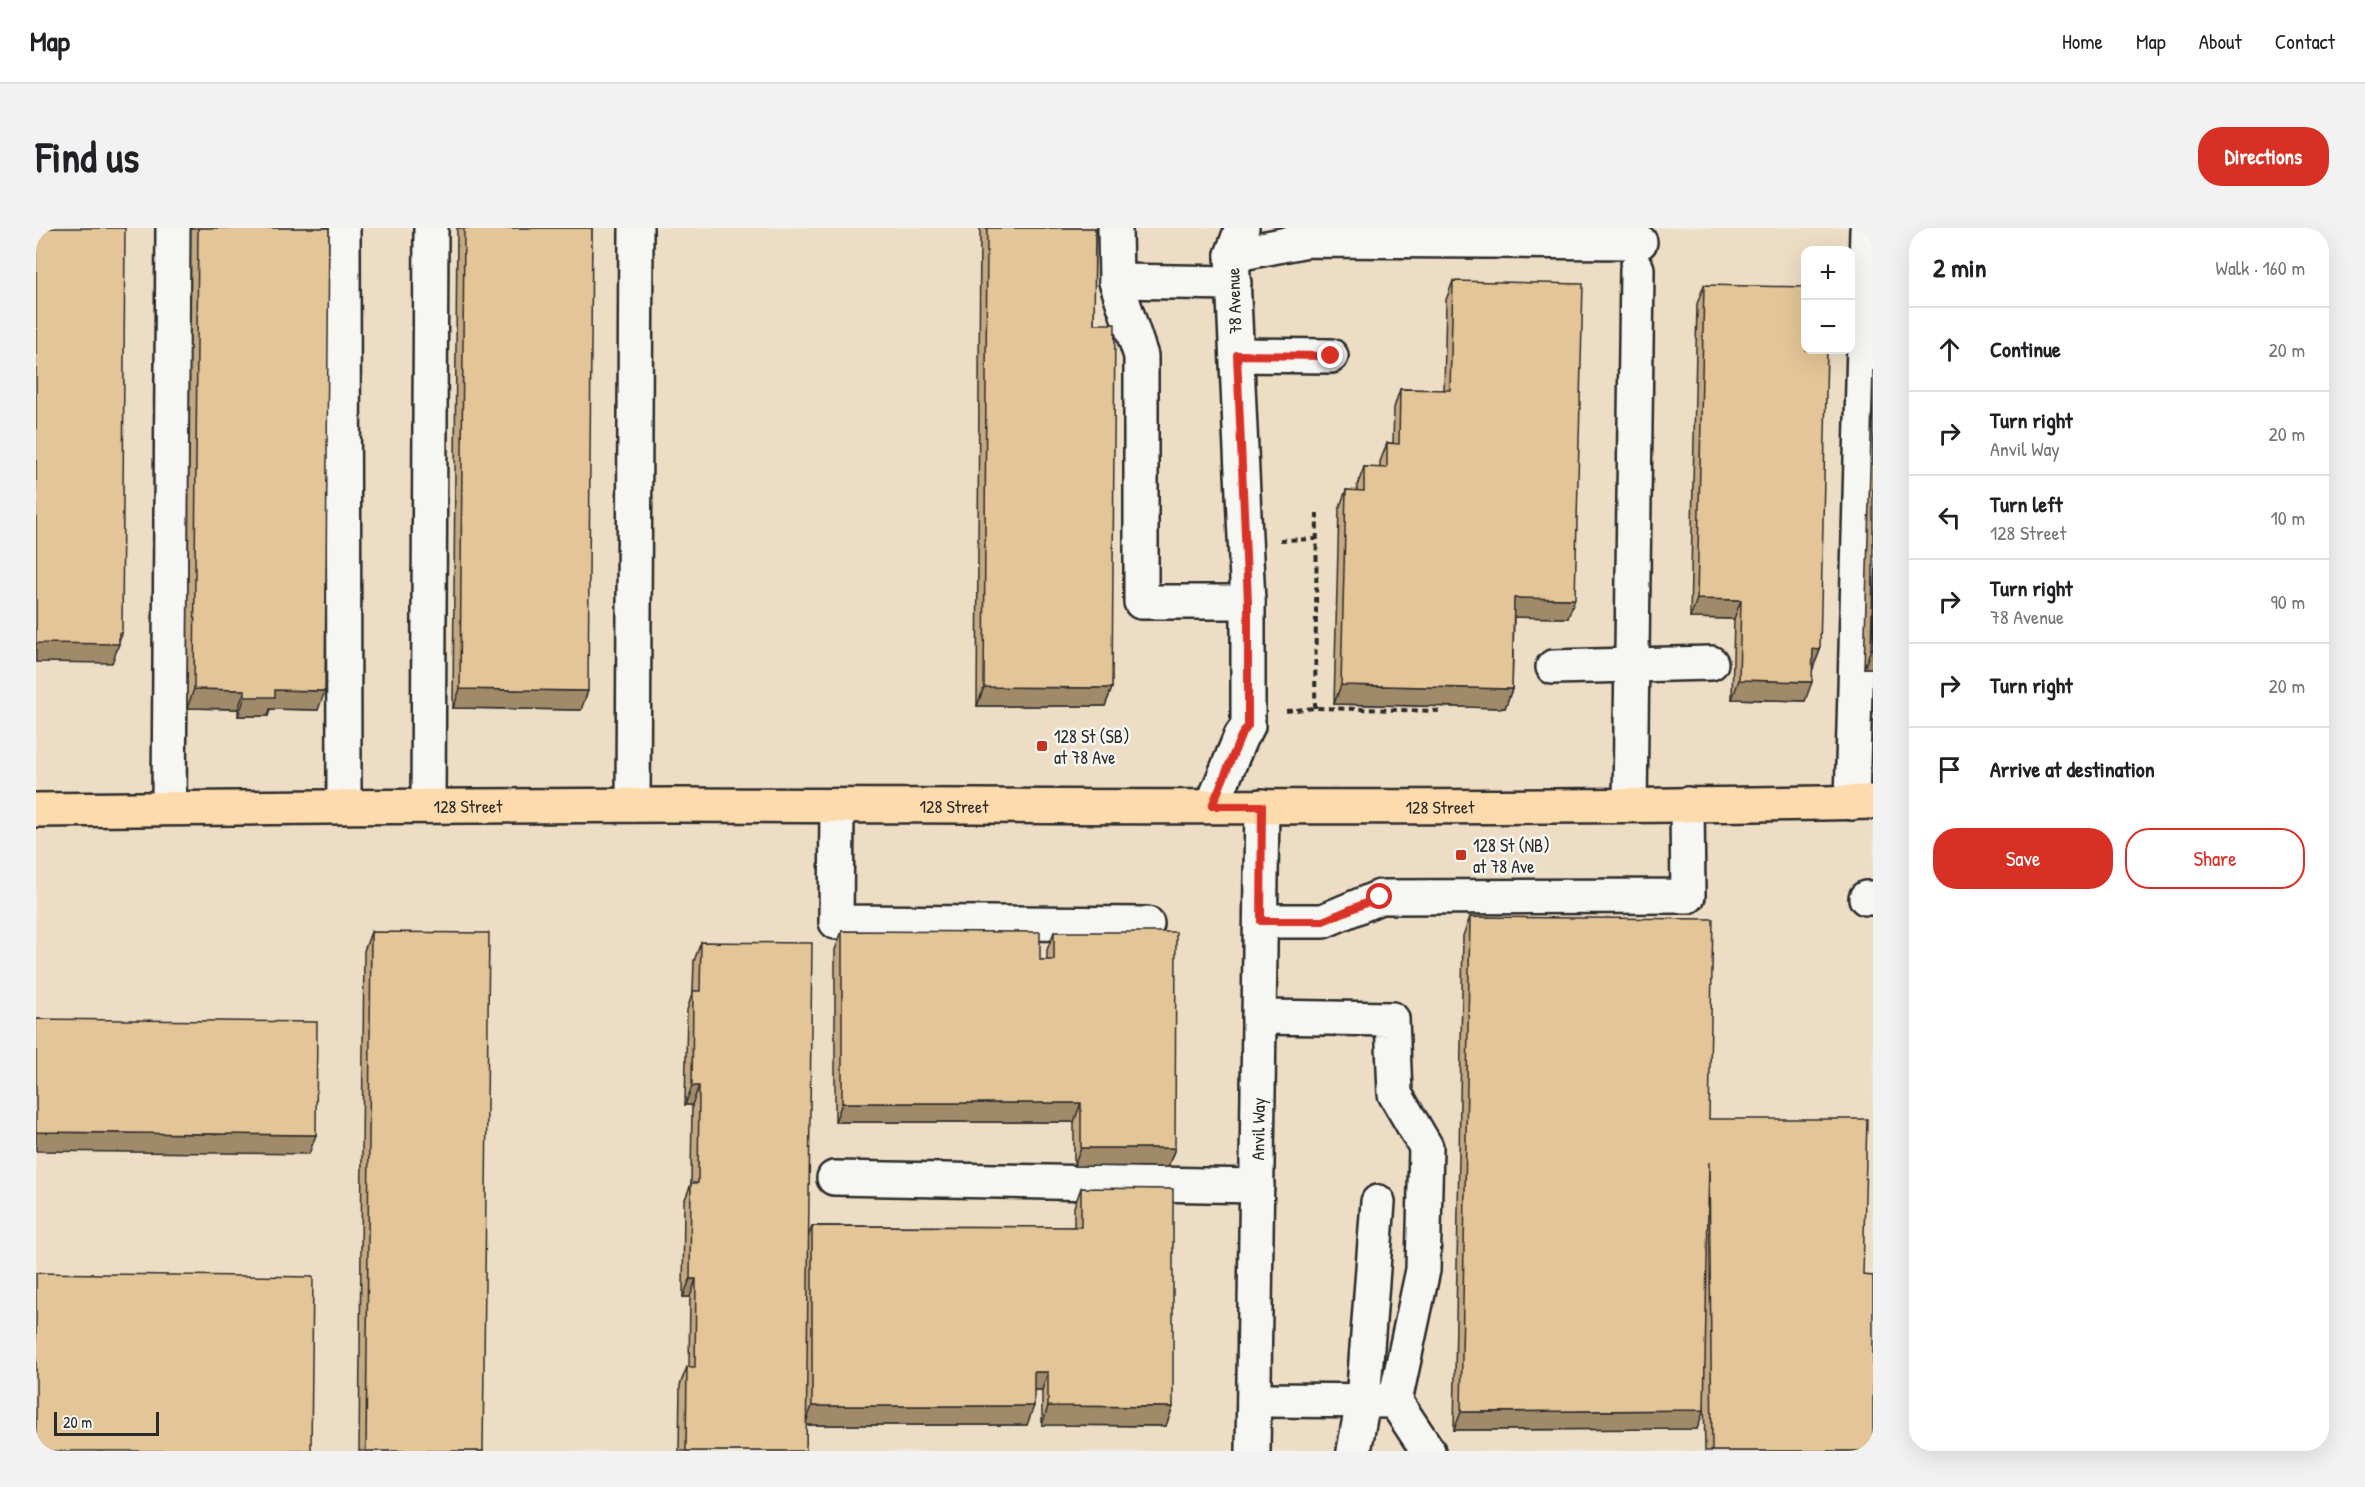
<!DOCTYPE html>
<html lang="en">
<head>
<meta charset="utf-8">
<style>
  :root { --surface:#fff; --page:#f2f2f2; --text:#202124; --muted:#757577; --line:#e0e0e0; --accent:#d93025 }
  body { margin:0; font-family:"Patrick Hand",sans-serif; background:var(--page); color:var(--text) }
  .controls { position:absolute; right:18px; top:18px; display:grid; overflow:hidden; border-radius:12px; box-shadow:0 6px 24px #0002 }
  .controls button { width:54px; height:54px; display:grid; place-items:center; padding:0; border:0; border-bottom:2px solid var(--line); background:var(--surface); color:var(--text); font:30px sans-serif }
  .scale { position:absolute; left:18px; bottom:15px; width:105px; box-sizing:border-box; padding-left:6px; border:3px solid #2b2b2b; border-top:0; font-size:16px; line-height:21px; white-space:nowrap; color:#2b2b2b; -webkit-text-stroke:4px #f6f6f2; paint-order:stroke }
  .stop { position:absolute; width:18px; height:18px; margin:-14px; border:4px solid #d93025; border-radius:50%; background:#fff }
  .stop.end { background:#d93025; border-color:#fff; box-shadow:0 2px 6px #0008 }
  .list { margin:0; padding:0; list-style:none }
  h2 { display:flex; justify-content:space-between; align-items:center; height:78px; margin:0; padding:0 24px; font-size:26px }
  h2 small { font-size:20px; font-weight:400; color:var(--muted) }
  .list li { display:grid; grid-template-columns:39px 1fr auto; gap:18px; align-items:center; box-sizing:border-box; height:84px; padding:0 24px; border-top:2px solid var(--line) }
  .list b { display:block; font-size:22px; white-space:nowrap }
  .list p { margin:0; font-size:20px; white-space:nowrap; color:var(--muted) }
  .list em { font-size:20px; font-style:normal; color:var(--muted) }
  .actions { display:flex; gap:12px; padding:18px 24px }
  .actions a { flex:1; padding:14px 0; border:2px solid var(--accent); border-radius:24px; text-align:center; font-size:21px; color:var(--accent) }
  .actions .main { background:var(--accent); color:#fff }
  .icon { flex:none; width:33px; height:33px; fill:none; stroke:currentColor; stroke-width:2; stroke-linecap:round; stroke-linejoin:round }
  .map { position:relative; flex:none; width:1837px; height:1223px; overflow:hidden; border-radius:24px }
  header { display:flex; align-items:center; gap:36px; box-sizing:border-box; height:84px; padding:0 30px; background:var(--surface); border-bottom:2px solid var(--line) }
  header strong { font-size:28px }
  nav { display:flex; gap:33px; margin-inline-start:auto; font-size:21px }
  .intro { display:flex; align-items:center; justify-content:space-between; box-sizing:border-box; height:144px; padding:0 36px }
  h1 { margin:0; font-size:42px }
  .button { padding:15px 27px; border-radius:24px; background:var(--accent); color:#fff; font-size:21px; font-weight:700 }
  main { display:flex; gap:36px; padding:0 36px }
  aside { flex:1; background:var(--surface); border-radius:24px; box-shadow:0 6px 24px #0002 }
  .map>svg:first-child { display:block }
</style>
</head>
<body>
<header>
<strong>Map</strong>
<nav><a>Home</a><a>Map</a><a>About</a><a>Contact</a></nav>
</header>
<div class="intro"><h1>Find us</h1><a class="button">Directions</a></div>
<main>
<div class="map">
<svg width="1837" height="1223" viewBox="0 0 1837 1223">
  <rect width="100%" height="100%" fill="#f1e7d7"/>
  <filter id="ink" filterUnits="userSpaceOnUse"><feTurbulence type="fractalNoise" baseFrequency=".0167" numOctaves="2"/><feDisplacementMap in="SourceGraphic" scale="12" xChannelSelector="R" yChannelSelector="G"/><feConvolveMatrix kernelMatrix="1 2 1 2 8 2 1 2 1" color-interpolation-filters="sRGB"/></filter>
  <g filter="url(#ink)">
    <path fill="#edddc4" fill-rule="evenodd" d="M0,0h1837v1223h-1837zM1770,22h44v100h-44z"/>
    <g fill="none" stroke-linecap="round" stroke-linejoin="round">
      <g stroke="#2b2b2b" stroke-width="38">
        <g id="minor">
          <polyline points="307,0 308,578"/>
          <polyline points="1079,0 1080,53 1105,128 1105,374 1212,374"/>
          <polyline points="1196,27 1271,12 1604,14"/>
          <polyline points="1080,53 1198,55"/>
          <polyline points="1201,127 1295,128"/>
          <polyline points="1517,439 1675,435"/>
          <polyline points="1816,575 1831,2"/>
          <polyline points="597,577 600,0"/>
          <polyline points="1594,577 1601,41"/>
          <polyline points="392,578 395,0"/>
          <polyline points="1176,578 1205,508 1212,498 1212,374 1196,27 1206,0"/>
          <polyline points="801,579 800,694 1111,696"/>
          <polyline points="133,580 137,0"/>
          <polyline points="1830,670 1837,670"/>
          <polyline points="1225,693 1287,693 1344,669 1652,668 1651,576"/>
          <polyline points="798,950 1221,958"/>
          <polyline points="1218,1172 1359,1173 1387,1042 1390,919 1359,866 1356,791 1223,789"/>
          <polyline points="1359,1173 1392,1223"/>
          <path id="s1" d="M1217,1223l9,-645"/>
          <polyline points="1318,1223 1327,1173 1342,974"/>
        </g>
      </g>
      <g stroke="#2b2b2b" stroke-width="38">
        <g id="major">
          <path id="s2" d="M0,582c212,-2 425,-5 637,-5 400,1 800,5 1200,-3"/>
        </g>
      </g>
      <g stroke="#2b2b2b" stroke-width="4" stroke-dasharray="6 4.5" stroke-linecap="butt">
        <polyline points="1244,312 1280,311"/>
        <polyline points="1279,480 1281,283"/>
        <polyline points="1250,483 1279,480 1403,483"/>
      </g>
      <use href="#minor" stroke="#f6f6f2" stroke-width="33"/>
      <use href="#major" stroke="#fedbac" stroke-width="33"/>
    </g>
    <g fill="#c4a982" stroke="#2b2b2b" stroke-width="1.5">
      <polygon points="155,0 293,0 282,482 234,481 232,488 202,488 202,481 151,480"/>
      <polygon points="421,0 556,0 545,482 417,480"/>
      <polygon points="944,0 1059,0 1058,96 1076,460 1069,478 941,478"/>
      <polygon points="1417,53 1532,390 1478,389 1476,461 1469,480 1298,476 1303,281 1310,262 1321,263 1321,258 1328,239 1344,240 1344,234 1351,215 1357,215 1358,180 1364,161 1408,162 1410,72"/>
      <polygon points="1668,57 1784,422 1776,441 1769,473 1696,471 1698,391 1654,390 1661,76"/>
      <polygon points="1837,142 1837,440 1828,440"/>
      <polygon points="1434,689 1673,891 1827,1047 1837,1223 1669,1223 1668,1168 1661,1201 1418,1202 1427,708"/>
      <polygon points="806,703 1004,732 1011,732 1011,722 1018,704 1139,920 1132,939 1038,938 1038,894 799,894 799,722"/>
      <polygon points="335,704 447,1223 323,1223 328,723"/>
      <polygon points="665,714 773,1007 776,998 1038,999 1038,979 1045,960 1130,1198 1006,1197 1006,1162 998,1162 991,1197 770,1197 770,1223 643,1223 644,1157 651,1139 653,1139 654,1069 647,1069 648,974 655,956 656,877 649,877 651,782 657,763 658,733"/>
    </g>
    <g fill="#a08a6a" stroke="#2b2b2b" stroke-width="1.5">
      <polygon points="1478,370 1539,371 1532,390 1471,389"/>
      <polygon points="1661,371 1705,372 1698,391 1654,390"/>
      <polygon points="86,405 82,416 83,416 76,435 0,434 0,415"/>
      <polygon points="1777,421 1784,422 1777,441 1770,440"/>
      <polygon points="1835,421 1837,421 1837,440 1828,440"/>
      <polygon points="1703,452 1776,454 1769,473 1696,471"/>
      <polygon points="1305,457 1476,461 1469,480 1298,476"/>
      <polygon points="948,459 1076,460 1069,478 941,478"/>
      <polygon points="158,461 209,462 202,481 151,480"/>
      <polygon points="424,461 552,463 545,482 417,480"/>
      <polygon points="239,462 289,463 282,482 234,481 232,488 202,488 209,469"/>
      <polygon points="656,858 663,858 656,877 649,877"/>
      <polygon points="806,875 1045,875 1038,894 799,894"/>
      <polygon points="0,904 280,907 273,926 0,923"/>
      <polygon points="1045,920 1139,920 1132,939 1038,938"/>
      <polygon points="654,1051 660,1051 654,1069 647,1069"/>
      <polygon points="998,1144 1012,1144 1006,1162 991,1162"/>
      <polygon points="776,1178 998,1178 991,1197 769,1197"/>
      <polygon points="1012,1178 1137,1179 1130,1198 1006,1197"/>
      <polygon points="1668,1182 1661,1201 1418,1202 1425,1184"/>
    </g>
    <g fill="#e4c597" stroke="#2b2b2b" stroke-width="1.5">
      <polygon points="0,0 89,0 86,405 83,405 83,416 0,415"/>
      <polygon points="162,0 293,0 289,463 239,462 239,469 209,469 209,462 158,461"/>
      <polygon points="428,0 556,0 552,463 424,461"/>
      <polygon points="951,0 1059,0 1058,96 1079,96 1076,460 948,459"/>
      <polygon points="1417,53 1547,56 1539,371 1478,370 1476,461 1305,457 1310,262 1328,263 1328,239 1351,240 1351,215 1363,216 1364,161 1414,162"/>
      <polygon points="1668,57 1770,59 1770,122 1791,122 1784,422 1777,421 1776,454 1703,452 1705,372 1661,371"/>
      <polygon points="1837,349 1837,421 1835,421"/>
      <polygon points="1434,689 1677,691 1673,891 1831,891 1827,1047 1837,1048 1837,1223 1676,1223 1673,934 1668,1182 1425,1184"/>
      <polygon points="806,703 1004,704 1004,732 1018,732 1018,704 1140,704 1139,920 1045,920 1045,875 806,875"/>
      <polygon points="335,704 453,705 447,1223 330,1223"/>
      <polygon points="665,714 776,715 770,1223 650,1223 651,1139 659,1139 660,1051 654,1051 655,955 662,955 663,858 656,858 657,763 664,763"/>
      <polygon points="0,791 281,794 280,907 0,904"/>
      <polygon points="1045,960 1137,961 1137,1179 1012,1178 1012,1144 998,1144 998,1178 776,1178 776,998 1045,999"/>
      <polygon points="0,1045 277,1049 275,1223 0,1223"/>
    </g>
  </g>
  <g fill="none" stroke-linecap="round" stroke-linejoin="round" filter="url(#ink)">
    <polyline stroke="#d93025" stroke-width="8" points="1295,128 1201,127 1212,374 1212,498 1205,508 1176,578 1226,578 1225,693 1287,693 1344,669"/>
  </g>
  <g fill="#c8321e" stroke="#f6f6f2" stroke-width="2">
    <rect x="1000" y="512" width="12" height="12" rx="3"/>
    <rect x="1419" y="621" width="12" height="12" rx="3"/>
  </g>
  <g text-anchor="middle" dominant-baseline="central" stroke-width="5" stroke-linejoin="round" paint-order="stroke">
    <g font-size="18" fill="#2b2b2b" stroke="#f6f6f2">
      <text transform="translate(1198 73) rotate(-92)">78 Avenue</text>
      <text stroke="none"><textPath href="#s2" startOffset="432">128 Street</textPath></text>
      <text stroke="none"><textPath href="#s2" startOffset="1404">128 Street</textPath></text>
      <text stroke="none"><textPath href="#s2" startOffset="918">128 Street</textPath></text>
      <text stroke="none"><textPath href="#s1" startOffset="322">Anvil Way</textPath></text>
    </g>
    <g font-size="18" fill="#2b2b2b" stroke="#f6f6f2" text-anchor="start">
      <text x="1018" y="508">128 St (SB)<tspan x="1018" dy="21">at 78 Ave</tspan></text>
      <text x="1437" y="617">128 St (NB)<tspan x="1437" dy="21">at 78 Ave</tspan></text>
    </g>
  </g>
</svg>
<div class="controls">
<button>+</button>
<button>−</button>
</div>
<div class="scale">20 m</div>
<div class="stop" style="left:1344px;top:669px"></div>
<div class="stop end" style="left:1295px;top:128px"></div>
</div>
<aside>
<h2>2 min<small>Walk · 160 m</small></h2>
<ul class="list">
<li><svg class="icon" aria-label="ahead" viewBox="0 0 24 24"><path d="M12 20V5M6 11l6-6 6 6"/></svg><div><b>Continue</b></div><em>20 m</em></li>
<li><svg class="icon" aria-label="right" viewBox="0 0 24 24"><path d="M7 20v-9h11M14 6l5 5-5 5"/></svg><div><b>Turn right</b><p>Anvil Way</p></div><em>20 m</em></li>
<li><svg class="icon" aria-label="left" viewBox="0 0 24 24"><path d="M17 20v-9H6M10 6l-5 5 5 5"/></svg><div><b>Turn left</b><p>128 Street</p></div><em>10 m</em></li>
<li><svg class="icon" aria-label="right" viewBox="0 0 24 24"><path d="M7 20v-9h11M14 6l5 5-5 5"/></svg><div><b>Turn right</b><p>78 Avenue</p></div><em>90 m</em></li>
<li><svg class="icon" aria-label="right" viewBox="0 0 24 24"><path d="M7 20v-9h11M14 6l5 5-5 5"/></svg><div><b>Turn right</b></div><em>20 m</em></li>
<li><svg class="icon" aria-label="arrive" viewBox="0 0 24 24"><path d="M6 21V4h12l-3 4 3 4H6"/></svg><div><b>Arrive at destination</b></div></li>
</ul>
<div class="actions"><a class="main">Save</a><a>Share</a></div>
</aside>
</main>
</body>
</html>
